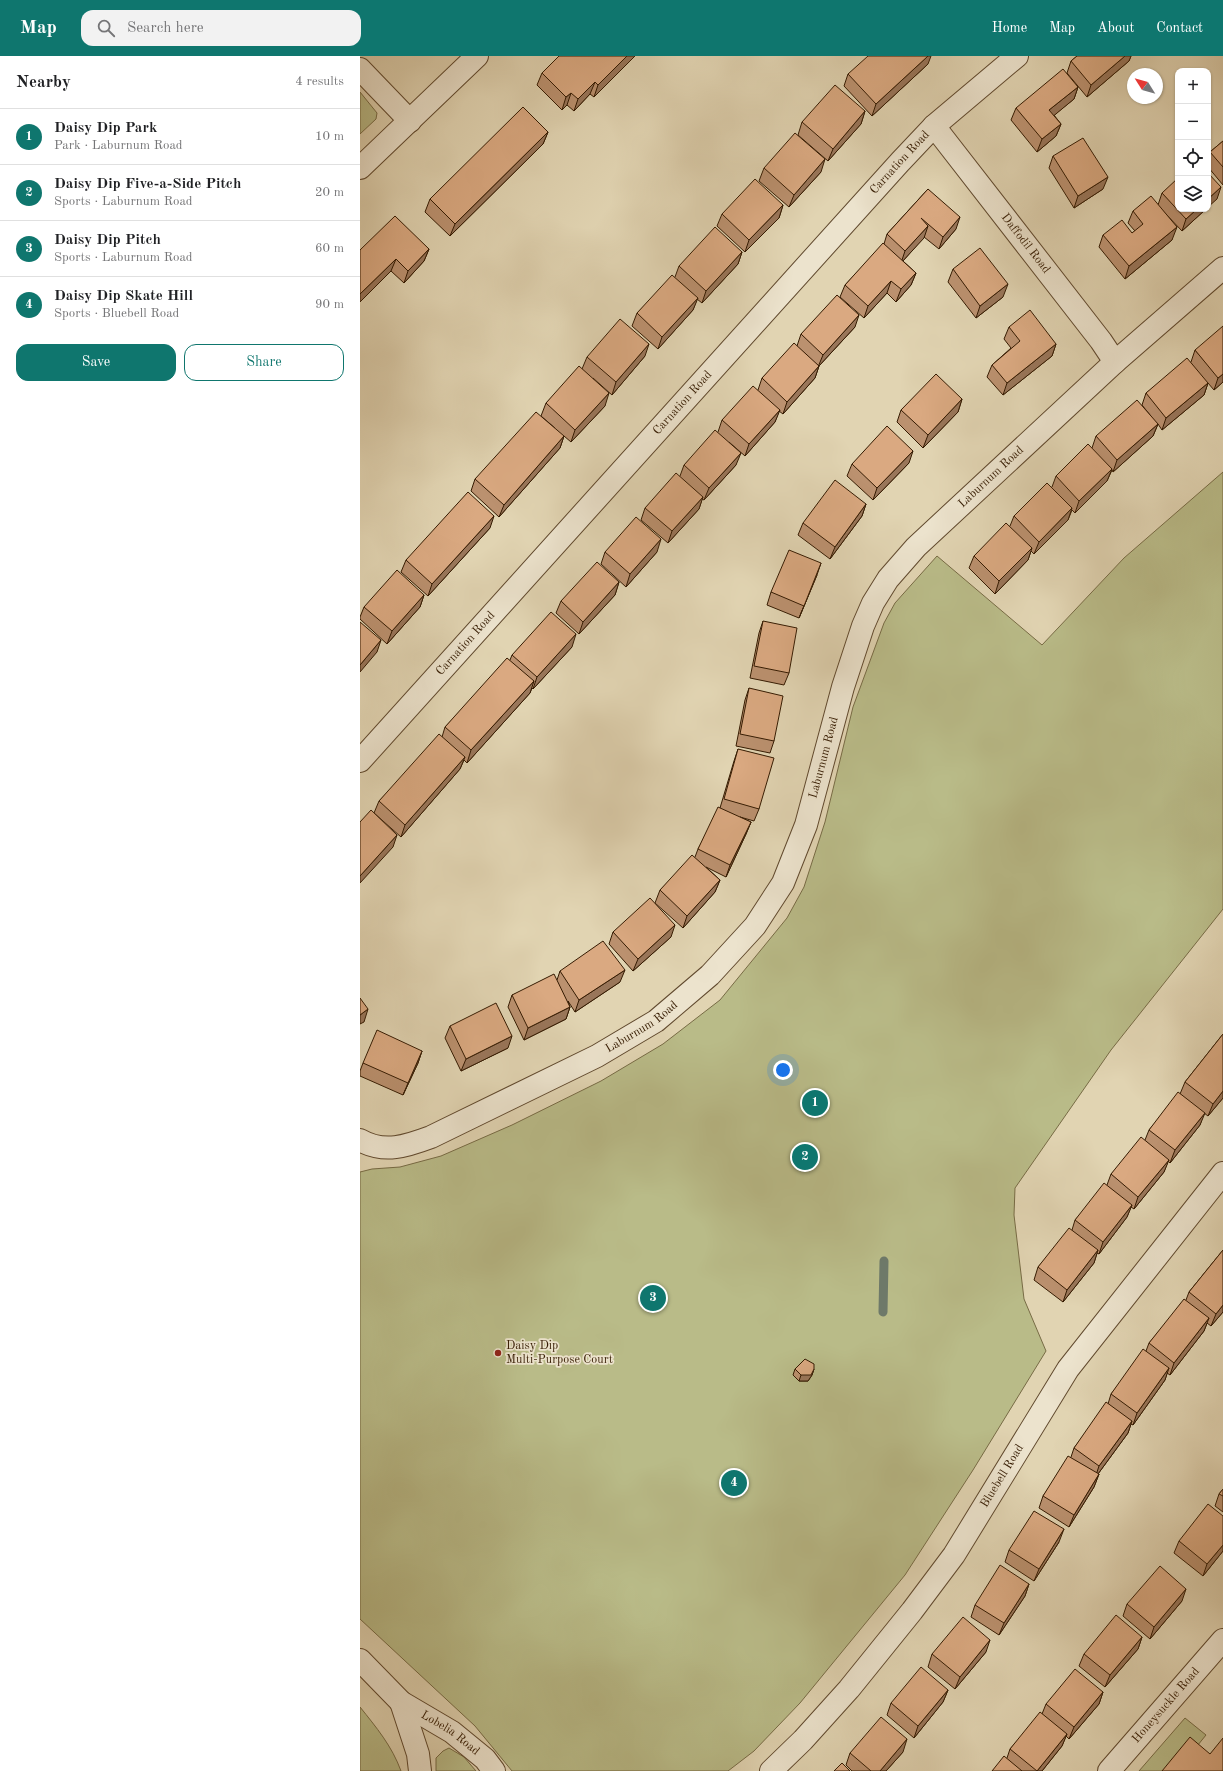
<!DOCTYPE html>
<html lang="en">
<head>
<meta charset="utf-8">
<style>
  :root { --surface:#fff; --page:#f2f2f2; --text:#202124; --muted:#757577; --line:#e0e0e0; --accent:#0f766e }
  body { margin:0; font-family:"Old Standard TT",serif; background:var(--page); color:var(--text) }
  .controls { position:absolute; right:12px; top:12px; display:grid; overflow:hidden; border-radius:8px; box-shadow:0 1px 3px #0004 }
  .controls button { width:36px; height:36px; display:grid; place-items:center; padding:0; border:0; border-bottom:1px solid var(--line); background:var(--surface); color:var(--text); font:20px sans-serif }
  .compass { position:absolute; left:767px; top:12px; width:36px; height:36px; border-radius:50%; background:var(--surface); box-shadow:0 1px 3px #0004; rotate:307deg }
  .you { position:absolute; left:423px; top:1014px; width:14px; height:14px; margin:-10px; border:3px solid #fff; border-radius:50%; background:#1a73e8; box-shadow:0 0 0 6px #1a73e833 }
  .badge { display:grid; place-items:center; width:26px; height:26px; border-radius:50%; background:var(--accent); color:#fff; font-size:13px; font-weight:700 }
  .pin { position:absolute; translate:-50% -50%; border:2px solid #fff; box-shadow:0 1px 4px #0006 }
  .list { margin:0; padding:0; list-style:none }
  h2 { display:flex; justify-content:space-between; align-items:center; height:52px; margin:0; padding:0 16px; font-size:17px }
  h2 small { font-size:13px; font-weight:400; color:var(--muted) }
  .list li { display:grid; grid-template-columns:26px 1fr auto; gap:12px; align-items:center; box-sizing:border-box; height:56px; padding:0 16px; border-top:1px solid var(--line) }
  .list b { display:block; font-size:15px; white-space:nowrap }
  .list p { margin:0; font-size:13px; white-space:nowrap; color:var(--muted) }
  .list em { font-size:13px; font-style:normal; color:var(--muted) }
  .actions { display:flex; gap:8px; padding:12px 16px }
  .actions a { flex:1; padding:9px 0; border:1px solid var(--accent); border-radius:12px; text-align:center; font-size:14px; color:var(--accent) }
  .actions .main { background:var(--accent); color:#fff }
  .icon { flex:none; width:22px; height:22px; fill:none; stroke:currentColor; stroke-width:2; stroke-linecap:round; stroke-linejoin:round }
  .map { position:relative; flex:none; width:863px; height:1715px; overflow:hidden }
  header { display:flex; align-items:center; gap:24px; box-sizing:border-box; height:56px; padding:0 20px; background:var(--accent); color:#fff }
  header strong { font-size:19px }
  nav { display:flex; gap:22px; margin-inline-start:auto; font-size:14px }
  .search { width:280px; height:36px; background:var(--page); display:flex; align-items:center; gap:10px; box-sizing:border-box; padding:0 14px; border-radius:12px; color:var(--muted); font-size:15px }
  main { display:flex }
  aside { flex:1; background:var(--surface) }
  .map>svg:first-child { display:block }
</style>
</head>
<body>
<header>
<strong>Map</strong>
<div class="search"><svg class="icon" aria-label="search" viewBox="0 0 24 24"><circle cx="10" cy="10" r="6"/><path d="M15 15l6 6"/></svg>Search here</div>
<nav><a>Home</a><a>Map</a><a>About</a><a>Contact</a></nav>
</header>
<main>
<aside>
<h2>Nearby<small>4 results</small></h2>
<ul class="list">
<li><span class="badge">1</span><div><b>Daisy Dip Park</b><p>Park · Laburnum Road</p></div><em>10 m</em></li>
<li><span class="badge">2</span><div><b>Daisy Dip Five-a-Side Pitch</b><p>Sports · Laburnum Road</p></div><em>20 m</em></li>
<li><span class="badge">3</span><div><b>Daisy Dip Pitch</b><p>Sports · Laburnum Road</p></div><em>60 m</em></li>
<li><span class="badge">4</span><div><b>Daisy Dip Skate Hill</b><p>Sports · Bluebell Road</p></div><em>90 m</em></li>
</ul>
<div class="actions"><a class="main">Save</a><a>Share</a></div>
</aside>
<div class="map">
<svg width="863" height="1715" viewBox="0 0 863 1715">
  <rect width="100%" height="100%" fill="#e1d4b2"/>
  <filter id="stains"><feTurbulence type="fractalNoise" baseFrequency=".005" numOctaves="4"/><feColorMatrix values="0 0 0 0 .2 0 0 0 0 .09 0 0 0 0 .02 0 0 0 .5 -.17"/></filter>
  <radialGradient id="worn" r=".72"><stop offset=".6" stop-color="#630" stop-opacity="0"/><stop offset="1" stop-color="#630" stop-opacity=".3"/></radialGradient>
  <g fill="#b9bb88" stroke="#776b45">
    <polygon points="0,36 17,57 16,63 0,78"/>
    <polygon points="863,416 863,853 751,994 655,1132 654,1159 664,1243 686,1295 613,1414 545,1519 440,1647 394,1695 368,1715 152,1715 115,1670 0,1563 0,1116 12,1113 40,1111 81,1100 152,1069 241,1025 303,988 360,944 427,862 444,831 465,766 493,651 524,567 535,547 577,500 682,589 764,502"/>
    <path d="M0,1651c16,20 32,39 41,64h-41z"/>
    <polygon points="825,1662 846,1679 825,1705 812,1715 779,1715"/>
    <polygon points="89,1692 104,1701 116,1715 76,1715 76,1702 83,1695"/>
  </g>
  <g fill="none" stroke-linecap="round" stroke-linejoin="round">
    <polyline stroke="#6e7969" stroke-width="9" points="523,1256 524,1205"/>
    <g stroke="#60492e" stroke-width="24">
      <g id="minor">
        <polyline points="0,13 50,65"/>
        <path id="s1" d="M574,70l167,215 14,21"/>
        <polyline points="0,112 117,0"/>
        <path id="s2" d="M0,705l540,-599 34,-36 83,-70"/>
        <path id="s3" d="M0,1084c24,14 47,6 71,-3l166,-81 59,-35 54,-46 45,-49 28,-43 23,-58 37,-138 20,-61 10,-23 15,-24 28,-32 199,-185 108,-94"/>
        <path id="s4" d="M0,1604l41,42 51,30 33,27 9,12"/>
        <polyline points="41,1646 58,1698 60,1715"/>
        <path id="s5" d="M411,1715l32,-31 46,-51 63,-78 42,-56 114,-186 155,-196"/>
        <path id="s6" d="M749,1715l114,-131"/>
      </g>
    </g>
    <use href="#minor" stroke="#ece3cd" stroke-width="22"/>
  </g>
  <g fill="#bb916f" stroke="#351b02">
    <polygon points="199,0 275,0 234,41 230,38 214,55 207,49 202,54 177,29 182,17"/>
    <polygon points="717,0 771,0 769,5 727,41 707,17 711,5"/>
    <polygon points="568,8 512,60 484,30 488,18"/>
    <polygon points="718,31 714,43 694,59 701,68 696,80 677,96 651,64 656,52"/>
    <polygon points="505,55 501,68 468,105 438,79 442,66"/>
    <polygon points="188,76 183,88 90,180 65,156 70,143"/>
    <polygon points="863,85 863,129 848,111 848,101 850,96"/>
    <polygon points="693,100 743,133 714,152 689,112"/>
    <polygon points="404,112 461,116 429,151 399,125"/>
    <polygon points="568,133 596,173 579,193 564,181 543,205 556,217 551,229 536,246 527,237 504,262 480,241 485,229 524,188 527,178"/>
    <polygon points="802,137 818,153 846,153 822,175 802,154 812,184 765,223 739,191 743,179 772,177 775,175 768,167 773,155 798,149"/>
    <polygon points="423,149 419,162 385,196 357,170 362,158"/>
    <polygon points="69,193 64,205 44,227 31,215 0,194"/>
    <polygon points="382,196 378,208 342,247 337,243 333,254 298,293 272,270 277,257 315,221 319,210"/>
    <polygon points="593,213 643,241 616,262 588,226"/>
    <polygon points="495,271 459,310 455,322 423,358 419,355 415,366 385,400 369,386 376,409 344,444 342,443 339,453 308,487 281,464 285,452 320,420 324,409 358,376 362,364 398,334 402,322 437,290 441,278"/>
    <polygon points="649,271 696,288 692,300 643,339 627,321 632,309 651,292 644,283"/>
    <polygon points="835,294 863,326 854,334 848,327 844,339 802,374 798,368 793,380 753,416 752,414 747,425 715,457 712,454 708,464 674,498 671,495 668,504 635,538 609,512 614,500 650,470 654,460 692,431 696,420 732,392 736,380 790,359 782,349 786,337 831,306"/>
    <polygon points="285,300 252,339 233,322 245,350 211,386 204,380 200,392 139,461 111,435 115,423 195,372 181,360 186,347 222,313 227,301"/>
    <polygon points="602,343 598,356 563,392 537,366 541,354"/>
    <polygon points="549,407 513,444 487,420 492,408"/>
    <polygon points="506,448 502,460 470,503 438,479 443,467"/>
    <polygon points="130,472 68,540 41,516 46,504"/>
    <polygon points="245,496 297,496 266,531 241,508"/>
    <polygon points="457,519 439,562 407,549 411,536"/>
    <polygon points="259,526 255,539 219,578 196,557 201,545"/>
    <polygon points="64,539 60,551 27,588 0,563 0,561 4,551"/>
    <polygon points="403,565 429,617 424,629 390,622 399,577"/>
    <polygon points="212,591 173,633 172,632 170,637 107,707 104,704 100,713 41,781 14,757 19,745 82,681 85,671 150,604 152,599"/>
    <polygon points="389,632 414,685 410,697 376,690 385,644"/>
    <polygon points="378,693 399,753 394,765 380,761 391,766 386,778 366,821 346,811 360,824 355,836 323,872 295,847 300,834 335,801 338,793 360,752 374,705"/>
    <polygon points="253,876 311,881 273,915 249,888"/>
    <polygon points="200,915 260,926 215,956 208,945 210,951 206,963 164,984 148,951 152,939 197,924"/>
    <polygon points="90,970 148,992 101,1015 85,982"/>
    <polygon points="863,978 863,1042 848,1060 844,1057 840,1069 810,1107 808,1105 804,1116 774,1153 771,1151 767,1161 739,1198 737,1197 734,1207 703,1246 674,1224 678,1211 712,1174 715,1164 747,1129 751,1118 785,1084 789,1074 820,1038 825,1026"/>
    <polygon points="62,995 58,1007 43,1039 0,1020 0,1015 3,1007"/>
    <polygon points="863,1194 863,1256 851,1270 847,1267 844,1275 810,1319 807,1317 805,1324 773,1369 771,1368 768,1377 738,1418 739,1418 734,1431 709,1471 679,1452 683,1440 711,1401 714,1392 748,1348 751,1338 786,1295 789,1287 826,1244 829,1236"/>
    <polygon points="435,1313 454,1313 452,1319 448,1325 439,1325 433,1319"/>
    <polygon points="863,1433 863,1456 855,1450 859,1438"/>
    <polygon points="819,1485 863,1495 843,1520 814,1497"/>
    <polygon points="699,1486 674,1525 645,1506 649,1494"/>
    <polygon points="669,1528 665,1540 639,1579 611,1561 615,1549"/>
    <polygon points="822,1545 790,1583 763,1560 767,1548"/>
    <polygon points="782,1581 778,1593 745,1631 719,1610 724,1598"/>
    <polygon points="626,1596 595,1633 568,1611 572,1598"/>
    <polygon points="588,1634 583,1646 554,1682 527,1659 531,1647"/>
    <polygon points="743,1636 739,1648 709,1683 706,1680 702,1690 682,1715 632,1715 647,1702 650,1693 682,1658 686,1648"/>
    <polygon points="543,1696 526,1715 492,1715 486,1709 490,1697"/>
  </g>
  <g fill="#99765a" stroke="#351b02">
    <polygon points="267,0 275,0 234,41 238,29"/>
    <polygon points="568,0 571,0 568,8 512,60 516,48"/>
    <polygon points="765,0 771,0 769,5 727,41 731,29"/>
    <polygon points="235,26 230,38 214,55 218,43"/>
    <polygon points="718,31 714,43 685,67 689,54"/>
    <polygon points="211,37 207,49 202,54 206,41"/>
    <polygon points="505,55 501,68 468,105 473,93"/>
    <polygon points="701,68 696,80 677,96 682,83"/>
    <polygon points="188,76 183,88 90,180 95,168"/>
    <polygon points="465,103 461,116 429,151 434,139"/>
    <polygon points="748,121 743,133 714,152 718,140"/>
    <polygon points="861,131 857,143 848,151 848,143"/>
    <polygon points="423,149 419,162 385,196 389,184"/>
    <polygon points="837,153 846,153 822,175 826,163"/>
    <polygon points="600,161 596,173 579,193 583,181"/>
    <polygon points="568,170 564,182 541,207 545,195"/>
    <polygon points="817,171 812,184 765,223 769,210"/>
    <polygon points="69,193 64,205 44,227 48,215"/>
    <polygon points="382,196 378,208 342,247 346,235"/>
    <polygon points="36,203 31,215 0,246 0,238"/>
    <polygon points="556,217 551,229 536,246 541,233"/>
    <polygon points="531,225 527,237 504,262 508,250"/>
    <polygon points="648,228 643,241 616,262 620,250"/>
    <polygon points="338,242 333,254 298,293 302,281"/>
    <polygon points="499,259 495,271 458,311 463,299"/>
    <polygon points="289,288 285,300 252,339 256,326"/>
    <polygon points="696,288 692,300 643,339 647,327"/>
    <polygon points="459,310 455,322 423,358 427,346"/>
    <polygon points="863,318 863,326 854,334 858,322"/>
    <polygon points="848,327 844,339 802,374 806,362"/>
    <polygon points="249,337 245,350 211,386 215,374"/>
    <polygon points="602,343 598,356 563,392 568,379"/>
    <polygon points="420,354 415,366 385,400 389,388"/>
    <polygon points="798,368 793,380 753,416 757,404"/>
    <polygon points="204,380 200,392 139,461 144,449"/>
    <polygon points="553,395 549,407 513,444 517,432"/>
    <polygon points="381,397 376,409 344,444 349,432"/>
    <polygon points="752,413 747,425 715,457 719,445"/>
    <polygon points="343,441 339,453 308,487 312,475"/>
    <polygon points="506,448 502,460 470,503 475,491"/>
    <polygon points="712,452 708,464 674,498 679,486"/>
    <polygon points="134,460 130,472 68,540 72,528"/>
    <polygon points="301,483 297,496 266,531 270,518"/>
    <polygon points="672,492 668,504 635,538 639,525"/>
    <polygon points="461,507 457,519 439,562 444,550"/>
    <polygon points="259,526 255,539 219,578 223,566"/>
    <polygon points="64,539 60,551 27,588 32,575"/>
    <polygon points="216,578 212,591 173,633 177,621"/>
    <polygon points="21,584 17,596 0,616 0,609"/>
    <polygon points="174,625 170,637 107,707 111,694"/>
    <polygon points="105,701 100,713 41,781 45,769"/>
    <polygon points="391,766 386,778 366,821 370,809"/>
    <polygon points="37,779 33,791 0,827 0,820"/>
    <polygon points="360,824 355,836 323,872 327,860"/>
    <polygon points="315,869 311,881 273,915 278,903"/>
    <polygon points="265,914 260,926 215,956 219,944"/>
    <polygon points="210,951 206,963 164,984 168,972"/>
    <polygon points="8,953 4,966 0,968 0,959"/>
    <polygon points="152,980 148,992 101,1015 106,1003"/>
    <polygon points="62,995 58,1007 43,1039 48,1027"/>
    <polygon points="863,1035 863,1042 848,1060 853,1048"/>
    <polygon points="845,1057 840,1069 810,1107 815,1094"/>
    <polygon points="809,1104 804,1116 774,1153 778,1141"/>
    <polygon points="772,1149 767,1161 739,1198 743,1186"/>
    <polygon points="738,1194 734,1207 703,1246 707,1234"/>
    <polygon points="863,1249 863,1256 851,1270 856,1258"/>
    <polygon points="849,1262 844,1275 810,1319 814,1307"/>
    <polygon points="809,1312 805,1324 773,1369 777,1357"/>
    <polygon points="454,1313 452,1319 448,1325 439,1325 441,1319"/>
    <polygon points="772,1365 768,1377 735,1422 739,1410"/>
    <polygon points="739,1418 734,1431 709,1471 714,1459"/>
    <polygon points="704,1473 699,1486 674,1525 679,1513"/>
    <polygon points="863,1489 863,1495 843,1520 847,1508"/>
    <polygon points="669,1528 665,1540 639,1579 644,1567"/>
    <polygon points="826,1533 822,1545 790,1583 794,1571"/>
    <polygon points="782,1581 778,1593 745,1631 750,1619"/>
    <polygon points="630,1584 626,1596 595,1633 600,1621"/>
    <polygon points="588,1634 583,1646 554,1682 558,1670"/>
    <polygon points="743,1636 739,1648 709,1683 714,1671"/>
    <polygon points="707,1678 702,1690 682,1715 677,1715"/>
    <polygon points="547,1683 543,1696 526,1715 520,1715"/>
  </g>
  <g fill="#daa981" stroke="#351b02">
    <polygon points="199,0 267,0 238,29 235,26 218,43 211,37 206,41 182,17"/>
    <polygon points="508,0 568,0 516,48 488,18"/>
    <polygon points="717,0 765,0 731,29 711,5"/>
    <polygon points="703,13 718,31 689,54 701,68 682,83 656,52"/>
    <polygon points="475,29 505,55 473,93 442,66"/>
    <polygon points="163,51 188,76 95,168 70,143"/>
    <polygon points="435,77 465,103 434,139 404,112"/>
    <polygon points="723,82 748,121 718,140 693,100"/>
    <polygon points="863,85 863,111 850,96"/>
    <polygon points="848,117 861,131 848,143"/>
    <polygon points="818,122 818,153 837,153 826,163 802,137"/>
    <polygon points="395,123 423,149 389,184 362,158"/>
    <polygon points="568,133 600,161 583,181 561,162 568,170 545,195 527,178"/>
    <polygon points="791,140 817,171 769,210 743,179 762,164 772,177 783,168 773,155"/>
    <polygon points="35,160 69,193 48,215 36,203 0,238 0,194"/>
    <polygon points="355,171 382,196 346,235 319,210"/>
    <polygon points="523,187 556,217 541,233 531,225 508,250 485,229"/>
    <polygon points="620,192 648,228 620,250 593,213"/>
    <polygon points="312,219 338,242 302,281 277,257"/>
    <polygon points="477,239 499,259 463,299 441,278"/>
    <polygon points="670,254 696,288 647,327 632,309 660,285 649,271"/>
    <polygon points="260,263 289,288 256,326 227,301"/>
    <polygon points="863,270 863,318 858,322 835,294"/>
    <polygon points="434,287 459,310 427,346 402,322"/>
    <polygon points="827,302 848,327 806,362 786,337"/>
    <polygon points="219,310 249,337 215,374 186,347"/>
    <polygon points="576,318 602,343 568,379 541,354"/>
    <polygon points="393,330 420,354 389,388 362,364"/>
    <polygon points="777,344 798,368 757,404 736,380"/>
    <polygon points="176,356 204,380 144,449 115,423"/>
    <polygon points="527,370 553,395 517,432 492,408"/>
    <polygon points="355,374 381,397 349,432 324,409"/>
    <polygon points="728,388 752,413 719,445 696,420"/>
    <polygon points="316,417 343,441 312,475 285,452"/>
    <polygon points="475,424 506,448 475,491 443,467"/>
    <polygon points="687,427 712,452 679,486 654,460"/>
    <polygon points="108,436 134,460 72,528 46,504"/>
    <polygon points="276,461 301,483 270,518 245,496"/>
    <polygon points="646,467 672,492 639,525 614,500"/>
    <polygon points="429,494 461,507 444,550 411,536"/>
    <polygon points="237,506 259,526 223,566 201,545"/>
    <polygon points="37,514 64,539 32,575 4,551"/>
    <polygon points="191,556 216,578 177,621 152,599"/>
    <polygon points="403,565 437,572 429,617 394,610"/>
    <polygon points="0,566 21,584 0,609"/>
    <polygon points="147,602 174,625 111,694 85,671"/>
    <polygon points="389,632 423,640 414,685 380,678"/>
    <polygon points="79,678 105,701 45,769 19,745"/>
    <polygon points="378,693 414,702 399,753 364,743"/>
    <polygon points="358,751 391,766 370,809 338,793"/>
    <polygon points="11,754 37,779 0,820 0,766"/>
    <polygon points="332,799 360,824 327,860 300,834"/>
    <polygon points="290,842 315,869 278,903 253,876"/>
    <polygon points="243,885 265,914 219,944 200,915"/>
    <polygon points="194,918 210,951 168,972 152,939"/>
    <polygon points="0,942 8,953 0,959"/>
    <polygon points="136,947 152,980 106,1003 90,970"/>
    <polygon points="17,974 62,995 48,1027 3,1007"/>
    <polygon points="863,978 863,1035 853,1048 825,1026"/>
    <polygon points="818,1036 845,1057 815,1094 789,1074"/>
    <polygon points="781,1081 809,1104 778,1141 751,1118"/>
    <polygon points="744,1127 772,1149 743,1186 715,1164"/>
    <polygon points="709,1172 738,1194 707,1234 678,1211"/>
    <polygon points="863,1194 863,1249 856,1258 829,1236"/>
    <polygon points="824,1243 849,1262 814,1307 789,1287"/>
    <polygon points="783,1293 809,1312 777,1357 751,1338"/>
    <polygon points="445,1303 454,1308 454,1313 451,1319 441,1319 435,1313"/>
    <polygon points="746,1346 772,1365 739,1410 714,1392"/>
    <polygon points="708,1400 739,1418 714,1459 683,1440"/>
    <polygon points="863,1433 863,1440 859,1438"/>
    <polygon points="848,1448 863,1460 863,1489 847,1508 819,1485"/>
    <polygon points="674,1455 704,1473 679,1513 649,1494"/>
    <polygon points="640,1509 669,1528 644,1567 615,1549"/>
    <polygon points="800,1510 826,1533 794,1571 767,1548"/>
    <polygon points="756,1559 782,1581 750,1619 724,1598"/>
    <polygon points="603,1561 630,1584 600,1621 572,1598"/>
    <polygon points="561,1611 588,1634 558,1670 531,1647"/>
    <polygon points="715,1613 743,1636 714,1671 686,1648"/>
    <polygon points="680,1656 707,1678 677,1715 650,1693"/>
    <polygon points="521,1661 547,1683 520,1715 511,1715 490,1697"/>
    <polygon points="830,1681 850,1698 863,1682 863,1715 802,1715"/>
    <polygon points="644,1700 662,1715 632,1715"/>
    <polygon points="482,1707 490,1715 474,1715"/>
  </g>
  <circle fill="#8f2418" stroke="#ece3cd" stroke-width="1.5" cx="138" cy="1297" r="4"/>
  <g text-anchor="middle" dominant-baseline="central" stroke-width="3.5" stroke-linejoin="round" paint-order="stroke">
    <g font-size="12" fill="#351b02" stroke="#ece3cd">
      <text stroke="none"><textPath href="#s2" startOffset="806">Carnation Road</textPath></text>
      <text stroke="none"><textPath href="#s1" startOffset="149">Daffodil Road</textPath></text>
      <text stroke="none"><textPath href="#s2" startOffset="482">Carnation Road</textPath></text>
      <text stroke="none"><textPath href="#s3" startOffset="984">Laburnum Road</textPath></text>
      <text stroke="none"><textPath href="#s2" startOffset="158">Carnation Road</textPath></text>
      <text stroke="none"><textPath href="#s3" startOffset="648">Laburnum Road</textPath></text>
      <text stroke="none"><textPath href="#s3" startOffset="312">Laburnum Road</textPath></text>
      <text stroke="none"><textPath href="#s5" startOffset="376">Bluebell Road</textPath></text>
      <text stroke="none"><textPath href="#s6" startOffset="87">Honeysuckle Road</textPath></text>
      <text stroke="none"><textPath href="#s4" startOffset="117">Lobelia Road</textPath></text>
    </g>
    <g font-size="12" fill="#351b02" stroke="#ece3cd" text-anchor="start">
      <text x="146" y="1290">Daisy Dip<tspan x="146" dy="14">Multi-Purpose Court</tspan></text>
    </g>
  </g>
  <rect width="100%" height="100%" filter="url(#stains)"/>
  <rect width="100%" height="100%" fill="url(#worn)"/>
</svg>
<div class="controls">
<button>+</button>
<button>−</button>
<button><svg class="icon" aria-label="locate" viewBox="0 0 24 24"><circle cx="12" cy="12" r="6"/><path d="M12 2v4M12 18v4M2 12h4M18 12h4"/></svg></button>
<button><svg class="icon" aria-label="layers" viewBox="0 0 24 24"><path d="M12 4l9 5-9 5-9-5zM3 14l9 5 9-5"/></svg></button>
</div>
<svg class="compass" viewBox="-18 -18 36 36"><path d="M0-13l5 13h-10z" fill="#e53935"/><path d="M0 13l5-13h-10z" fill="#757577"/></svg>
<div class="you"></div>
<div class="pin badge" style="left:455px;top:1047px">1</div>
<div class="pin badge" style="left:445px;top:1101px">2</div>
<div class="pin badge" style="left:293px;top:1242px">3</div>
<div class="pin badge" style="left:374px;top:1427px">4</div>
</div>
</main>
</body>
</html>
